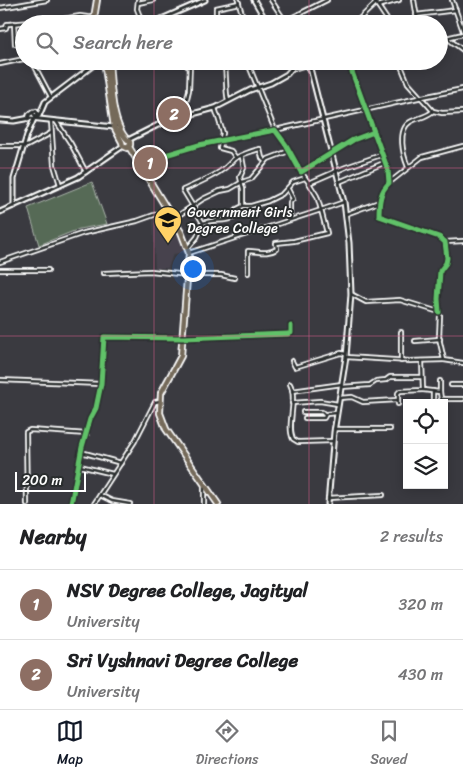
<!DOCTYPE html>
<html lang="en">
<head>
<meta charset="utf-8">
<style>
  :root { --surface:#fff; --page:#f6f6f6; --text:#202124; --muted:#757577; --line:#e0e0e0; --accent:#111827 }
  body { margin:0; font-family:Sriracha,sans-serif; background:var(--page); color:var(--text) }
  .controls { position:absolute; right:15px; bottom:15px; display:grid; overflow:hidden; border-radius:0px; box-shadow:0 2px 12px #0003 }
  .controls button { width:45px; height:45px; display:grid; place-items:center; padding:0; border:0; border-bottom:1px solid var(--line); background:var(--surface); color:var(--text); font:25px sans-serif }
  .scale { position:absolute; left:15px; bottom:12px; width:71px; box-sizing:border-box; padding-left:5px; border:2px solid #fff; border-top:0; font-size:14px; line-height:18px; white-space:nowrap; color:#fff; -webkit-text-stroke:4px #2a2d2e; paint-order:stroke }
  .you { position:absolute; left:192px; top:268px; width:18px; height:18px; margin:-12px; border:4px solid #fff; border-radius:50%; background:#1a73e8; box-shadow:0 0 0 8px #1a73e833 }
  .badge { display:grid; place-items:center; width:32px; height:32px; border-radius:50%; background:var(--accent); color:#fff; font-size:16px; font-weight:700 }
  .pin { position:absolute; translate:-50% -50%; border:2px solid #fff; box-shadow:0 1px 5px #0006 }
  .list { margin:0; padding:0; list-style:none }
  h2 { display:flex; justify-content:space-between; align-items:center; height:65px; margin:0; padding:0 20px; font-size:21px }
  h2 small { font-size:16px; font-weight:400; color:var(--muted) }
  .list li { display:grid; grid-template-columns:32px 1fr auto; gap:15px; align-items:center; box-sizing:border-box; height:70px; padding:0 20px; border-top:1px solid var(--line) }
  .list b { display:block; font-size:19px; white-space:nowrap }
  .list p { margin:0; font-size:16px; white-space:nowrap; color:var(--muted) }
  .list em { font-size:16px; font-style:normal; color:var(--muted) }
  .icon { flex:none; width:28px; height:28px; fill:none; stroke:currentColor; stroke-width:2; stroke-linecap:round; stroke-linejoin:round }
  .map { position:relative; flex:none; width:463px; height:504px; overflow:hidden }
  .search { position:absolute; background:var(--surface); box-shadow:0 2px 12px #0003; left:15px; right:15px; top:15px; height:55px; display:flex; align-items:center; gap:12px; box-sizing:border-box; padding:0 18px; border-radius:28px; color:var(--muted); font-size:19px }
  .sheet { height:205px; background:var(--surface) }
  nav { display:flex; justify-content:space-around; align-items:center; box-sizing:border-box; height:70px; border-top:1px solid var(--line); background:var(--surface); font-size:14px; color:var(--muted) }
  nav a { display:grid; justify-items:center; gap:2px }
  nav .on { color:var(--accent) }
  .map>svg:first-child { display:block }
</style>
</head>
<body>
<div class="map">
<svg width="463" height="504" viewBox="0 0 463 504">
  <rect width="100%" height="100%" fill="#3a3a40"/>
  <filter id="ink" filterUnits="userSpaceOnUse"><feTurbulence type="fractalNoise" baseFrequency=".02" numOctaves="2"/><feDisplacementMap in="SourceGraphic" scale="10" xChannelSelector="R" yChannelSelector="G"/><feConvolveMatrix kernelMatrix="1 2 1 2 8 2 1 2 1" color-interpolation-filters="sRGB"/></filter>
  <g filter="url(#ink)">
    <polygon fill="#46434d" points="164,214 168,216 180,236 186,252 173,254 168,268 155,268 153,219"/>
    <polygon fill="#566a56" stroke="#aab4aa" points="92,182 107,224 79,229 39,245 28,208"/>
    <g fill="none" stroke-linecap="round" stroke-linejoin="round">
      <g stroke="#fff" stroke-width="6">
        <g id="minor">
          <polyline points="138,0 137,9 143,24"/>
          <polyline points="238,0 245,24"/>
          <polyline points="271,0 285,21"/>
          <polyline points="374,0 390,24"/>
          <polyline points="414,0 418,24"/>
          <polyline points="452,0 463,31"/>
          <polyline points="138,3 153,0"/>
          <polyline points="378,6 399,0"/>
          <polyline points="0,8 47,0"/>
          <polyline points="416,15 456,10"/>
          <polyline points="14,23 15,44 24,45"/>
          <polyline points="184,24 216,16 216,8 239,3"/>
          <polyline points="279,24 327,0"/>
          <polyline points="354,24 376,3"/>
          <polyline points="0,29 6,28 7,24 9,24 63,19 80,16 95,18"/>
          <polyline points="439,38 450,37 463,34"/>
          <polyline points="447,38 463,50"/>
          <polyline points="32,61 51,97"/>
          <path d="M224,61c3,13 1,27 4,40"/>
          <polyline points="247,61 275,130 427,96 463,89"/>
          <path d="M348,61l40,109 1,13c-9,8 -10,20 -10,33l60,21 6,5 2,16 -1,5 -6,8 -2,28 1,13"/>
          <polyline points="399,61 408,83 433,111 442,113 463,112"/>
          <polyline points="0,64 24,59"/>
          <polyline points="307,65 329,61"/>
          <polyline points="187,66 195,61"/>
          <polyline points="215,108 223,133 220,148 231,151 236,158"/>
          <polygon points="36,111 38,114 35,116 33,113"/>
          <polyline points="183,115 189,90 190,64"/>
          <polyline points="51,121 54,165 60,185"/>
          <polyline points="56,121 71,144 86,172"/>
          <polyline points="0,146 27,146 51,133"/>
          <path d="M242,157l2,11 -4,9 3,12v17l-6,3 -4,9c-9,4 -20,1 -30,5l-20,-33c11,-5 30,-13 39,-20 5,-3 8,-7 12,-11 4,-3 20,-9 26,-10l2,9 3,3"/>
          <polyline points="140,166 162,156 199,145 275,130 286,145 301,172 353,140 374,132"/>
          <path d="M408,167c-5,-12 -11,-37 2,-45 7,-4 16,-5 22,-10"/>
          <polyline points="301,172 309,183 346,167 378,156 382,153"/>
          <polyline points="339,182 386,162"/>
          <polyline points="309,183 317,196 321,210 344,202"/>
          <polyline points="389,183 422,157 463,146"/>
          <polyline points="288,189 293,199 290,202 290,219"/>
          <polyline points="244,206 251,206 268,201 282,194 293,182 305,178"/>
          <polyline points="346,214 379,202"/>
          <polyline points="173,219 203,199 220,191 230,189 242,182 251,179 268,159 289,151"/>
          <polyline points="445,242 463,241"/>
          <polyline points="188,248 197,237 203,223"/>
          <path d="M189,253l132,-43 6,23 -33,8 -18,2 1,6c-11,6 -18,2 -29,2v22"/>
          <polyline points="0,262 84,233 137,221 168,210"/>
          <polyline points="0,270 48,270"/>
          <polyline points="104,273 151,271 188,275 221,275 235,278"/>
          <polyline points="351,294 366,302 400,300 439,312 440,315 439,338 444,360 463,363"/>
          <polyline points="415,341 440,339"/>
          <polyline points="346,357 410,361 444,360"/>
          <polyline points="292,361 295,367 341,353 346,354"/>
          <polyline points="401,361 401,332"/>
          <polyline points="0,380 101,384"/>
          <path d="M290,384c8,15 -4,41 3,55l5,3 35,-1"/>
          <polyline points="451,385 463,385"/>
          <polyline points="341,387 370,385 376,381 386,380 390,377 422,377"/>
          <polyline points="423,390 440,392 441,399 463,399"/>
          <polyline points="292,391 342,384"/>
          <polyline points="440,392 440,381"/>
          <polyline points="339,398 352,397 363,402 398,400"/>
          <polyline points="292,403 320,401 338,404"/>
          <polyline points="433,403 433,391"/>
          <polyline points="398,404 398,393 400,391 423,390 422,361"/>
          <polyline points="303,412 322,412 325,415"/>
          <polyline points="305,418 324,418 326,414 337,413"/>
          <polyline points="334,429 390,429"/>
          <polyline points="81,452 121,463"/>
          <polyline points="80,466 113,474"/>
          <polyline points="204,486 204,504"/>
          <polyline points="100,495 112,501 130,504"/>
          <polyline points="328,498 383,495"/>
          <polyline points="27,504 26,432 30,430 87,434"/>
          <polyline points="71,504 82,447 90,419 96,408 101,384 104,337 184,338 288,334 291,333 291,326"/>
          <polyline points="94,504 135,441 155,402 160,401"/>
        </g>
      </g>
      <g stroke="#fff" stroke-width="7">
        <g id="tertiary">
          <polyline points="28,119 29,115 33,112"/>
          <polyline points="0,120 14,121 30,118 114,127 118,125"/>
          <polyline points="128,140 166,121 215,108 250,90 271,83 287,74 293,67"/>
          <polyline points="14,206 14,179 27,135 34,119 39,116 45,102 95,64 101,61"/>
        </g>
      </g>
      <g stroke="#fff" stroke-width="7">
        <g id="secondary">
          <polyline points="254,0 268,24"/>
          <polyline points="150,24 205,0"/>
          <polyline points="289,61 295,68 305,65 310,68 344,202 349,243 351,294 346,357 334,432 328,504"/>
          <polyline points="0,212 78,177 123,146"/>
        </g>
      </g>
      <g stroke="#fff" stroke-width="8">
        <g id="trunk">
          <polyline points="93,24 97,0"/>
          <path d="M104,61l10,66 8,15 1,4 4,2 3,-3v-3c-19,-14 -19,-58 -21,-81"/>
          <polyline points="129,147 181,232 189,253 181,356 161,393 160,413 166,429 218,504"/>
        </g>
      </g>
      <use href="#minor" stroke="#2a2d2e" stroke-width="2.5"/>
      <use href="#tertiary" stroke="#2a2d2e" stroke-width="3"/>
      <use href="#secondary" stroke="#2a2d2e" stroke-width="3"/>
      <use href="#trunk" stroke="#746a5a" stroke-width="4.5"/>
      <g stroke="#2a2d2e" stroke-width="8">
        <g id="cycleway">
          <path d="M348,61l40,109 1,13c-9,8 -10,20 -10,33l60,21 6,5 2,16 -1,5 -6,8 -2,28 1,13"/>
          <polyline points="140,166 162,156 199,145 275,130 286,145 301,172 353,140 374,132"/>
          <polyline points="71,504 82,447 90,419 96,408 101,384 104,337 184,338 288,334 291,333 291,326"/>
        </g>
      </g>
      <use href="#cycleway" stroke="#61c268" stroke-width="5"/>
    </g>
  </g>
  <path fill="none" stroke="#d45d8c" stroke-width="1" stroke-opacity="0.55" d="M154,0v24M309,0v24M154,61v443M309,61v443M0,168h463M0,336h463"/>
  <defs>
    <g id="university-pin" transform="scale(1.4375)"><path d="M0 17L-7.5 6A9.5 9.5 0 1 1 7.5 6Z" fill="#ffd166" stroke="#2a2d2e"/><path d="M0-5L7-2L0 1L-7-2ZM-4 1L0 2.5L4 1V4Q0 6-4 4Z" fill="#111"/></g>
  </defs>
  <g fill-rule="evenodd">
    <use href="#university-pin" x="168" y="220"/>
  </g>
  <g text-anchor="middle" dominant-baseline="central" stroke-width="4" stroke-linejoin="round" paint-order="stroke">
    <g font-size="14" fill="#fff" stroke="#2a2d2e" text-anchor="start">
      <text x="187" y="212">Government Girls<tspan x="187" dy="16">Degree College</tspan></text>
    </g>
  </g>
</svg>
<div class="controls">
<button><svg class="icon" aria-label="locate" viewBox="0 0 24 24"><circle cx="12" cy="12" r="6"/><path d="M12 2v4M12 18v4M2 12h4M18 12h4"/></svg></button>
<button><svg class="icon" aria-label="layers" viewBox="0 0 24 24"><path d="M12 4l9 5-9 5-9-5zM3 14l9 5 9-5"/></svg></button>
</div>
<div class="scale">200 m</div>
<div class="you"></div>
<div class="pin badge" style="left:150px;top:163px;background:#8d6e63">1</div>
<div class="pin badge" style="left:174px;top:114px;background:#8d6e63">2</div>
<div class="search"><svg class="icon" aria-label="search" viewBox="0 0 24 24"><circle cx="10" cy="10" r="6"/><path d="M15 15l6 6"/></svg>Search here</div>
</div>
<section class="sheet">
<h2>Nearby<small>2 results</small></h2>
<ul class="list">
<li><span class="badge" style="background:#8d6e63">1</span><div><b>NSV Degree College, Jagityal</b><p>University</p></div><em>320 m</em></li>
<li><span class="badge" style="background:#8d6e63">2</span><div><b>Sri Vyshnavi Degree College</b><p>University</p></div><em>430 m</em></li>
</ul>
</section>
<nav>
<a class="on"><svg class="icon" aria-label="map" viewBox="0 0 24 24"><path d="M3 6l6-2 6 2 6-2v14l-6 2-6-2-6 2zM9 4v14M15 6v14"/></svg>Map</a>
<a><svg class="icon" aria-label="directions" viewBox="0 0 24 24"><path d="M12 3l9 9-9 9-9-9zM9 14v-3h6M13 9l2 2-2 2"/></svg>Directions</a>
<a><svg class="icon" aria-label="saved" viewBox="0 0 24 24"><path d="M7 4h10v16l-5-4-5 4z"/></svg>Saved</a>
</nav>
</body>
</html>
